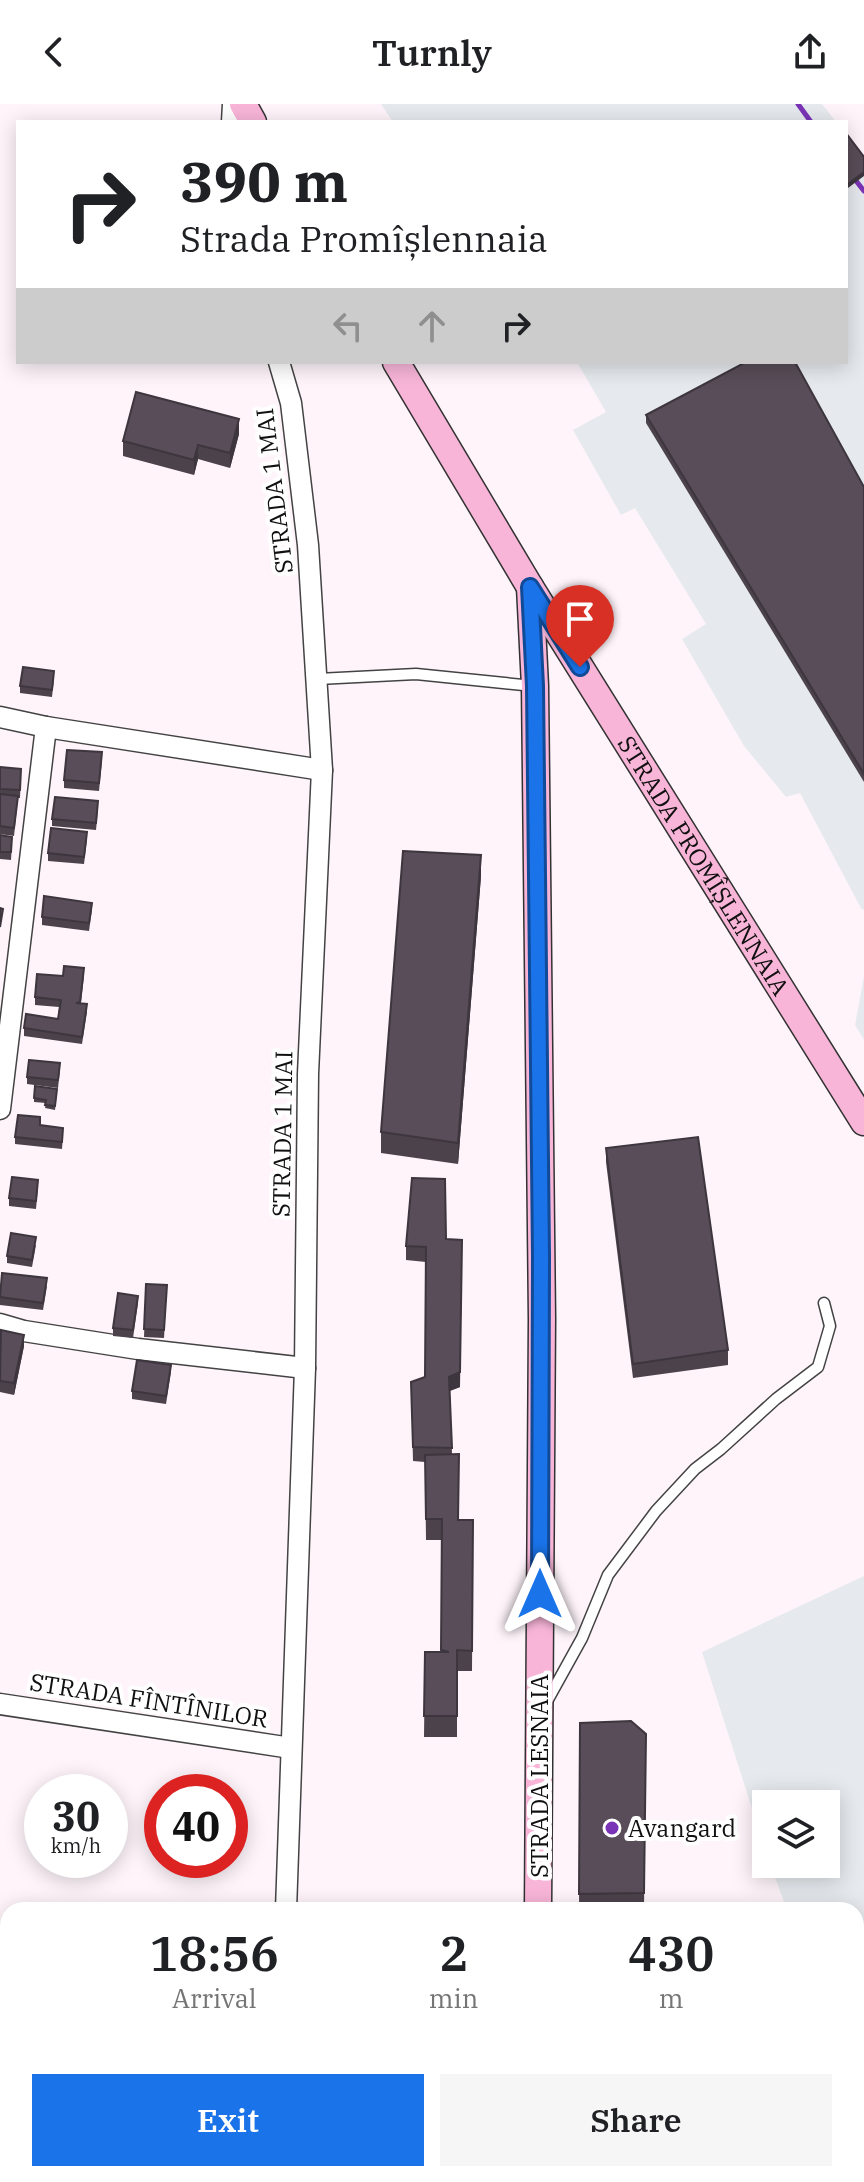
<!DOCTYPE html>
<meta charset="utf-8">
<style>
:root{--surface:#fff;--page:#f6f6f6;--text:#202124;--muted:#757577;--accent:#1a73e8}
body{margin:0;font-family:"IBM Plex Serif",serif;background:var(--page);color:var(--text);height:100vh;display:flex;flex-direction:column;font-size:30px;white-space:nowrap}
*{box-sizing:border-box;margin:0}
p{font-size:26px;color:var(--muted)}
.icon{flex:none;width:44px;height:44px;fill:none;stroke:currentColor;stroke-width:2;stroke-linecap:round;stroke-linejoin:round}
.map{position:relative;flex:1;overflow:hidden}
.sheet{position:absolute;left:0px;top:1798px;width:864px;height:280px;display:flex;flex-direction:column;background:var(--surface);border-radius:24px 24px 0 0;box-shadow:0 4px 20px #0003}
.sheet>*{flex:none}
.top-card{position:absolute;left:16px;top:16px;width:832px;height:244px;border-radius:0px;box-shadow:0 4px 20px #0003;background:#fff;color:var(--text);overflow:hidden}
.buttons{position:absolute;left:752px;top:1686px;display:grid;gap:16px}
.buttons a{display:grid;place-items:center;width:88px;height:88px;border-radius:0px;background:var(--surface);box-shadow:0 4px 20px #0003;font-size:40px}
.speed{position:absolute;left:24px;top:1670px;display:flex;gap:16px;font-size:40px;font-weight:700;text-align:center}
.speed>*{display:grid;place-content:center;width:104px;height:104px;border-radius:50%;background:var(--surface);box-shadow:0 4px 20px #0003;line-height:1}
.speed small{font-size:20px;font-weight:400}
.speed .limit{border:12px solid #d22;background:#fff;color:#111}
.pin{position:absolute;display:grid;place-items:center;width:68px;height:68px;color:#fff;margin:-82px -34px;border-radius:50% 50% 50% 0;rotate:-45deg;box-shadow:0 0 8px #0007}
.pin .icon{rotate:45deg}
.me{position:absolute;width:88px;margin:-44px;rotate:0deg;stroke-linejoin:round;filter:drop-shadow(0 0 6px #0008)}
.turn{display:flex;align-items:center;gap:28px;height:168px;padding:0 32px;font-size:36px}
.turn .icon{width:104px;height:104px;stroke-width:2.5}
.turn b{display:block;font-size:56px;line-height:68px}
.lanes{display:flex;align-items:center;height:76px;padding:0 32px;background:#0003;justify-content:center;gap:40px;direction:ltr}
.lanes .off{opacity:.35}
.eta{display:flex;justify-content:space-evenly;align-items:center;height:136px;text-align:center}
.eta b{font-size:48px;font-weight:600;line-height:56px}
.button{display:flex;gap:16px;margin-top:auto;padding:16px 32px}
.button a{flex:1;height:92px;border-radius:0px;background:var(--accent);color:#fff;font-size:32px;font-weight:600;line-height:92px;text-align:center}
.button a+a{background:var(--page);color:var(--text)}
header{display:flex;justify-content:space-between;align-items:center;height:104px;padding:0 32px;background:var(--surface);font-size:36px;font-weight:600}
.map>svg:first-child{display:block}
.industrial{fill:#e6eaee}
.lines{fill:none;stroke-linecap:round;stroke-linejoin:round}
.lane-casing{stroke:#434343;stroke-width:13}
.street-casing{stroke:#434343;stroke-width:23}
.secondary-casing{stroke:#323232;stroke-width:29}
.lane{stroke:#fff;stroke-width:10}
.street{stroke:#fff;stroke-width:20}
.secondary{stroke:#f8b5d8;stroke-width:26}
.rail{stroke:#7a33b6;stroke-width:5}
.wall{fill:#4c424c}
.shaded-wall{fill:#3e363e}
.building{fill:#584d58;stroke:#3e363e;stroke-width:2}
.route-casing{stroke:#114b97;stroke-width:20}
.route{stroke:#1a73e8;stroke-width:14}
.poi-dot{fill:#7a33b6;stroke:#fff;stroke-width:3}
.labels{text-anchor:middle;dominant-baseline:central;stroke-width:8;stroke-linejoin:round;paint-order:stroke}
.street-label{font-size:24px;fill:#101010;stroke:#fff}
.poi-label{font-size:24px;fill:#101010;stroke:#fff;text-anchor:start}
</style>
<header><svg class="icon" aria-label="back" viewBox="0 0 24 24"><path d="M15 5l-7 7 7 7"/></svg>Turnly<svg class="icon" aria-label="share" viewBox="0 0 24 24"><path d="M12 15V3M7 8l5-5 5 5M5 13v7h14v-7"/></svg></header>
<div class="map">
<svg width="864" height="2078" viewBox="0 0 864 2078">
<rect width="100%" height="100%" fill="#fef4fa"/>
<g class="industrial">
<path d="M 381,0 L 822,0 L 836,18 L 393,18 Z"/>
<path d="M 846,31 L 864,54 L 864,805 L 862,806 L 800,689 L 786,693 L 744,642 L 682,535 L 706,520 L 635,404 L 621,411 L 573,326 L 606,308 L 577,258 L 846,258 Z"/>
<path d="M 864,872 L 864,936 L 855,921 Z"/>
<path d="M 864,1472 L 864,1964 L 856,1951 L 856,1806 L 787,1806 L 770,1760 L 826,1760 L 826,1700 L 766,1700 L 766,1748 L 702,1548 Z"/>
</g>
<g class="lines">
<g class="lane-casing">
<g id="lane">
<path d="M 318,575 L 416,570 L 533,582"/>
<path d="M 546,1599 L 582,1534 L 608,1471 L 656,1407 L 695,1365 L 721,1345 L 776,1295 L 818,1263 L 830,1222 L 824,1199"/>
</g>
</g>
<g class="street-casing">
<g id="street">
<path d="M 232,18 L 233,0"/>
<path d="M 279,258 L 291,299 L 308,441 L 322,666 L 308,970 L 305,1264 L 286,1806"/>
<path d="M 0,613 L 46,623 L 322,666"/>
<path d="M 0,1005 L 46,623"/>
<path d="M 0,1220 L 24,1227 L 138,1245 L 305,1264"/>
<path d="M 0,1600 L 291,1644"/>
<path d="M 0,2055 L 8,2055"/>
<path d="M 280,2070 L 280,2078"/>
</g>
</g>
<g class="secondary-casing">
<g id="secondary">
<path d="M 243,0 L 253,18"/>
<path id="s1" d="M 396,258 L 530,483 L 864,1018"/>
<path d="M 530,483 L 535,582 L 542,1215 L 538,1806"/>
<path d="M 536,2078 L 536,2070"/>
</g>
</g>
<use href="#lane" class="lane"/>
<use href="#street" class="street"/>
<use href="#secondary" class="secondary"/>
<g class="rail">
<path d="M 798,0 L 811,18"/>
<path d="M 857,78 L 864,87"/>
</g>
</g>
<g class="wall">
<path d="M 646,311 L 864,383 L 864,678 L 646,319 Z"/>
<path d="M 239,330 L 230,364 L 198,355 L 194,371 L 123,352 L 123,337 Z"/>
<path d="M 54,574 L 52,593 L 20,589 L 20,582 Z"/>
<path d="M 102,656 L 99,687 L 64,684 L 64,676 Z"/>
<path d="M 0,663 L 21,672 L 20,694 L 18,694 L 14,732 L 0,730 Z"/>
<path d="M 98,705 L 96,726 L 52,722 L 52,715 Z"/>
<path d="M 0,731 L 12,740 L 11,756 L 0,755 Z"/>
<path d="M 87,735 L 84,760 L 48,757 L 48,749 Z"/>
<path d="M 481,772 L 458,1060 L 381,1049 L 381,1028 Z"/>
<path d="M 92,806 L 89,827 L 42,821 L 42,813 Z"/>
<path d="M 63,872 L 84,872 L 81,899 L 87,908 L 82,940 L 24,932 L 24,924 L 58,915 L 59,903 L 35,901 L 35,893 Z"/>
<path d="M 60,966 L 58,984 L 27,980 L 27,973 Z"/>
<path d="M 57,989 L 55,1006 L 45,1004 L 46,999 L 34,998 L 34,994 Z"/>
<path d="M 40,1021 L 63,1031 L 62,1045 L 15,1040 L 15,1033 Z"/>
<path d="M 606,1044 L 728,1246 L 728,1261 L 633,1274 L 606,1058 Z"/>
<path d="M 38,1083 L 36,1105 L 9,1102 L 9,1094 Z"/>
<path d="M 446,1135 L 460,1283 L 450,1287 L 452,1350 L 458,1416 L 473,1416 L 472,1567 L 457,1567 L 457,1633 L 424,1633 L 425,1548 L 441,1548 L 442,1436 L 426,1436 L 425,1358 L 413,1357 L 411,1278 L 425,1273 L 426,1158 L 406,1156 L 406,1142 Z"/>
<path d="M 36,1141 L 32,1163 L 7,1159 L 7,1152 Z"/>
<path d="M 146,1180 L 167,1181 L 164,1234 L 144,1233 Z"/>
<path d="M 47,1182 L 43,1206 L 0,1201 L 0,1187 Z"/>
<path d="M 138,1199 L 133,1234 L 113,1232 L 113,1224 Z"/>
<path d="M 0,1229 L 24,1242 L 14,1291 L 0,1288 Z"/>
<path d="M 171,1268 L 166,1300 L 132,1295 L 132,1287 Z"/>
<path d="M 580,1619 L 646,1630 L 644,1804 L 579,1805 Z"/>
</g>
<g class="shaded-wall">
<path d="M 864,68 L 864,72 L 848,84 L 848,80 Z"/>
<path d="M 239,315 L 239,330 L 230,364 L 230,349 Z"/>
<path d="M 198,341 L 198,355 L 194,371 L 194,356 Z"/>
<path d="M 481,751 L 481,772 L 458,1060 L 458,1039 Z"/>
<path d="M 462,1151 L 460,1283 L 449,1287 L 449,1273 Z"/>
<path d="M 24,1231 L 24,1242 L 14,1291 L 14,1279 Z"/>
</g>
<g class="building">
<path d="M 846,29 L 864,53 L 864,68 L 848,80 L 846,78 Z"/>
<path d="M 746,258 L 795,258 L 864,383 L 864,670 L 646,311 Z"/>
<path d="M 136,288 L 239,315 L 230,349 L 198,341 L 194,356 L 123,337 Z"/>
<path d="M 23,563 L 54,567 L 52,586 L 20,582 Z"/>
<path d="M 67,646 L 102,648 L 99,679 L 64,676 Z"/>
<path d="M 0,663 L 21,665 L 20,686 L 0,685 Z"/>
<path d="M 0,690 L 18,692 L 14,724 L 0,722 Z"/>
<path d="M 55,693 L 98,697 L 96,719 L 52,715 Z"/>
<path d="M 51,724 L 87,728 L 84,753 L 48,749 Z"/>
<path d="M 0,731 L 12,733 L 11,748 L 0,748 Z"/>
<path d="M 403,747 L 481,751 L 458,1039 L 381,1028 Z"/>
<path d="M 44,792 L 92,799 L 89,819 L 42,813 Z"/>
<path d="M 0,804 L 3,805 L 0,823 Z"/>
<path d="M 64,862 L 84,864 L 80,898 L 76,899 L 87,900 L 82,933 L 24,924 L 26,910 L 58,915 L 61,896 L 35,893 L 37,870 L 63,872 Z"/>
<path d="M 29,956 L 60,959 L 58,976 L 27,973 Z"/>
<path d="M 35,982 L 57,985 L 55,1002 L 45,1001 L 46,996 L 34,994 Z"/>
<path d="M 18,1011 L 40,1013 L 40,1021 L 63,1024 L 62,1038 L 15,1033 Z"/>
<path d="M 698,1033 L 728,1246 L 633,1260 L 606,1044 Z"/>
<path d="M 12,1073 L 38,1076 L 36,1097 L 9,1094 Z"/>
<path d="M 412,1074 L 445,1075 L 446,1135 L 462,1136 L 460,1268 L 449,1273 L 452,1344 L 413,1343 L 411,1278 L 425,1273 L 426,1143 L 406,1142 Z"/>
<path d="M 11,1129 L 36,1133 L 32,1156 L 7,1152 Z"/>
<path d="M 2,1169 L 47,1174 L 43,1199 L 0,1193 Z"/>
<path d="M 146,1180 L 167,1181 L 164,1226 L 144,1225 Z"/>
<path d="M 118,1189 L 138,1192 L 133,1226 L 113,1224 Z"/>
<path d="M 1,1226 L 24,1231 L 14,1279 L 0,1277 Z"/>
<path d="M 137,1256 L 171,1261 L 166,1292 L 132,1287 Z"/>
<path d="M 459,1350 L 458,1416 L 473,1416 L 472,1547 L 457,1546 L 457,1612 L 424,1612 L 425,1548 L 449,1548 L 441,1546 L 442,1415 L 426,1415 L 425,1351 Z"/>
<path d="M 631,1617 L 646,1630 L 644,1789 L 579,1790 L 580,1619 Z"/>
</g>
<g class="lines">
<g class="route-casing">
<path id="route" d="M 540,1490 L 541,1152 L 535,582 L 530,483 L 580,563"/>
</g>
<use href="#route" class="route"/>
</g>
<circle class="poi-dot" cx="612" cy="1724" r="8"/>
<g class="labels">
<g class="street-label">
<text transform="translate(274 387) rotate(-97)">STRADA 1 MAI</text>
<text stroke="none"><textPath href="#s1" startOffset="590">STRADA PROMÎȘLENNAIA</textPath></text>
<text transform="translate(282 1030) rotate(-89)">STRADA 1 MAI</text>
<text transform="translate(149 1596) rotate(9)">STRADA FÎNTÎNILOR</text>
<text transform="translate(539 1672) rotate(-90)">STRADA LESNAIA</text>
</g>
<g class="poi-label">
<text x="628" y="1724">Avangard</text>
</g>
</g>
</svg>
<div class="buttons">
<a><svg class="icon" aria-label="layers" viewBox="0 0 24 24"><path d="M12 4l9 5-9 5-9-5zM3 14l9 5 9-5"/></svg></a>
</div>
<div class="speed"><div>30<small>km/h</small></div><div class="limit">40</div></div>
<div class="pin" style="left:580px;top:563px;background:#d93025"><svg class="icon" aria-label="arrive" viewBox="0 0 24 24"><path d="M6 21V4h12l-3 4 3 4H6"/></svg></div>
<svg class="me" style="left:540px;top:1490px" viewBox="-20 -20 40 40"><path d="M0-17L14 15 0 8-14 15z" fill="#1a73e8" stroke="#fff" stroke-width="4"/></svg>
<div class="top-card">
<div class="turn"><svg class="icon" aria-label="right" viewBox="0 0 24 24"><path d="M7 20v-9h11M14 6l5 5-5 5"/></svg><div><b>390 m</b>Strada Promîșlennaia</div></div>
<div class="lanes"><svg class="icon off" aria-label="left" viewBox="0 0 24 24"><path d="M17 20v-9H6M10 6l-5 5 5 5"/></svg><svg class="icon off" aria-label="ahead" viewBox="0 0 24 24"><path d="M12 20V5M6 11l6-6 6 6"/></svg><svg class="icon" aria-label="right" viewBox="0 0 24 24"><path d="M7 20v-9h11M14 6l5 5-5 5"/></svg></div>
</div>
<section class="sheet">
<div class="eta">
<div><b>18:56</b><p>Arrival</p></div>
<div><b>2</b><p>min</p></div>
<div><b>430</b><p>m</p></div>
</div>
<div class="button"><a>Exit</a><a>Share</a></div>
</section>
</div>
